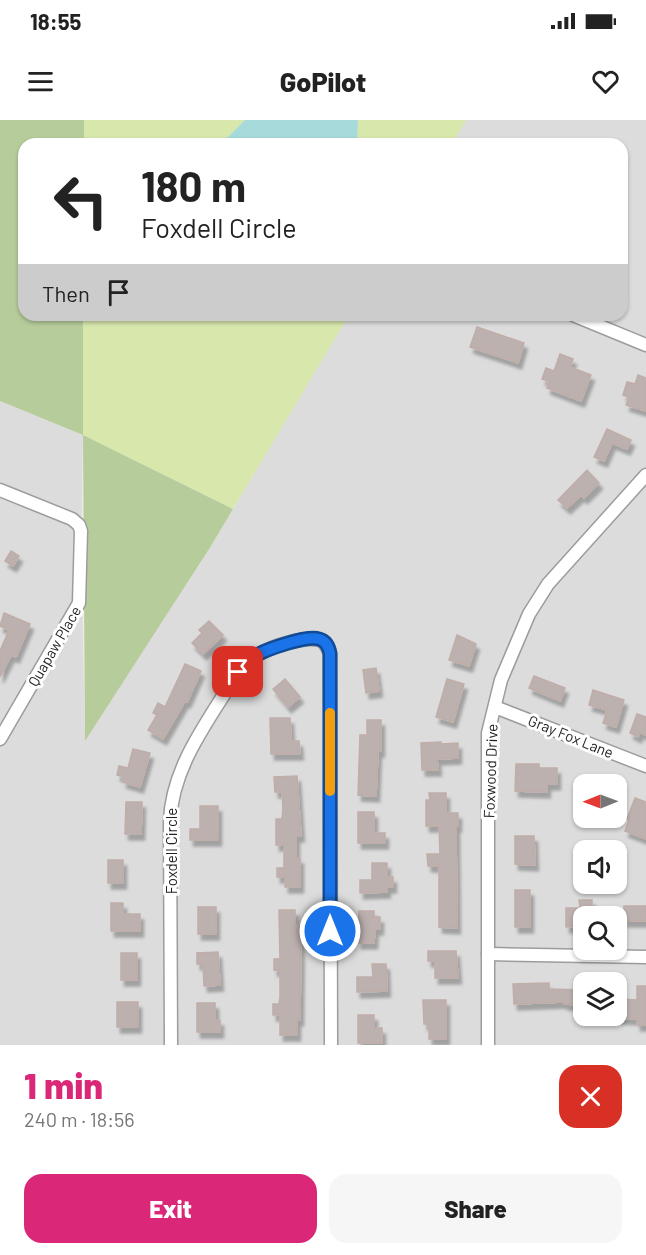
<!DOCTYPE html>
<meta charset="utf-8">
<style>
:root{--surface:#fff;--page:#f6f6f6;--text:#222;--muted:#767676;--accent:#db2777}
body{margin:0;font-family:Barlow,sans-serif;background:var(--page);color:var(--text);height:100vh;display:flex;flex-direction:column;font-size:22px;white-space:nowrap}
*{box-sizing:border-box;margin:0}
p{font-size:20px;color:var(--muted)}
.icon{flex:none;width:33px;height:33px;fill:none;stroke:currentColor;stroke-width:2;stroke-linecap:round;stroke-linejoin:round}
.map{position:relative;height:925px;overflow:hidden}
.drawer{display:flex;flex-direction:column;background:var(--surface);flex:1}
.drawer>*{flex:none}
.hud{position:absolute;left:18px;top:18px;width:610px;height:183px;border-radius:18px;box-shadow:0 2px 4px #0004;background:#fff;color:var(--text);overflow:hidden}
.needle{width:39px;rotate:269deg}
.tools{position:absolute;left:573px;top:654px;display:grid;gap:12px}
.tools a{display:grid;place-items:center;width:54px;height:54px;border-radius:12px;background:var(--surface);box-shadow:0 2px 4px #0004;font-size:30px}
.pin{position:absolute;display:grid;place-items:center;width:51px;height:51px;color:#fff;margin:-26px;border-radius:12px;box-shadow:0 3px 9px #0006}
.me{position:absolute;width:66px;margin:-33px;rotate:0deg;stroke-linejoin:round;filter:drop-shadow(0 0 4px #0008)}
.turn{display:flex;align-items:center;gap:21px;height:126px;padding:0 24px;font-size:27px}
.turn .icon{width:78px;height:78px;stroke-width:2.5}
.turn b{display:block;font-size:42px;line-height:51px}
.then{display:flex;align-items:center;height:57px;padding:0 24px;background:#0003;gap:12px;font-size:22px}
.round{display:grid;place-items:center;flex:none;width:63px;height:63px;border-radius:18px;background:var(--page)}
.overview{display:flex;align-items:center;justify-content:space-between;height:102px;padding:0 24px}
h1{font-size:36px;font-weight:800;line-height:45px;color:var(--accent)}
.button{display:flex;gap:12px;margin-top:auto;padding:12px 24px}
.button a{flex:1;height:69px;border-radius:18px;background:var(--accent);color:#fff;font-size:24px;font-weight:800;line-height:69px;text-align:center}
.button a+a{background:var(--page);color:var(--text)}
.status{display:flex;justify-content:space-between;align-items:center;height:42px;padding:0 30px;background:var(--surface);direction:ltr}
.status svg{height:16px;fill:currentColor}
header{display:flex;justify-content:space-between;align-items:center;height:78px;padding:0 24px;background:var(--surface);font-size:27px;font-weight:800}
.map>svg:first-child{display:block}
.residential{fill:#dddcdc;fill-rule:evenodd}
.grass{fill:#d8e8ad}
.forest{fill:#b6cd9b}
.water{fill:#a7dbdb}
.building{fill:#bcb1af;stroke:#c0ada8;stroke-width:1.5;filter:url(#shadow)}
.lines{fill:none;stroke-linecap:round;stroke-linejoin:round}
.minor-casing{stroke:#9c9c9c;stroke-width:15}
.minor{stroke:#fff;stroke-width:12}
.route-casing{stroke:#114b97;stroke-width:15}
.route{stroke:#1a73e8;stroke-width:10}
.slow{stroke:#f59e0b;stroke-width:10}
.labels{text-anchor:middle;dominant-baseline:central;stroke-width:6;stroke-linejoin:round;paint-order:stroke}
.street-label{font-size:15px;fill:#1f1f1f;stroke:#fff}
</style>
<div class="status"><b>18:55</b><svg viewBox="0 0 49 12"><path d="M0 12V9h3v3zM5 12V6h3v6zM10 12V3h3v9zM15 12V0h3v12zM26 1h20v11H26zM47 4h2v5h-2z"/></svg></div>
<header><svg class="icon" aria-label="menu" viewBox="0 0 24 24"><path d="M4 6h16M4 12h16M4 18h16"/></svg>GoPilot<svg class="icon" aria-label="heart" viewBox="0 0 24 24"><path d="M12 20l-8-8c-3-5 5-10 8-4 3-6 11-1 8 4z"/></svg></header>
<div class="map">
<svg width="646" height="925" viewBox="0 0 646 925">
<defs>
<filter id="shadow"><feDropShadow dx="3.5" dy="6" stdDeviation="1.5" flood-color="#0004"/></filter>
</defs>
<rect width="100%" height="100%" fill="#efe9e5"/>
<path class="residential" d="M 466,0 L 646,0 L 646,925 L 0,925 L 0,281 L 83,315 L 81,425 L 85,620 L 211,426 L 349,195 L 622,195 L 622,24 L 452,24 ZM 584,664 L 616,664 L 616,698 L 584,698 ZM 584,730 L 616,730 L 616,764 L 584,764 ZM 584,796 L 616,796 L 616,830 L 584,830 ZM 584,862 L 616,862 L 616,896 L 584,896 Z"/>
<g class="grass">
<path d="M 84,0 L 466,0 L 452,24 L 84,24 Z"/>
<path d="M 83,195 L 349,195 L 233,389 L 83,315 Z"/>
</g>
<path class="forest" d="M 0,0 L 84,0 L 84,24 L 24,24 L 24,195 L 83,195 L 83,315 L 233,389 L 211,426 L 85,621 L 83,315 L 0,281 Z"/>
<path class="water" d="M 245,0 L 358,0 L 357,24 L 213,24 L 228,17 Z"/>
<g class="building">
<path d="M 477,207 L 524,223 L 518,243 L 470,227 Z"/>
<path d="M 560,234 L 573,239 L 570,247 L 591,255 L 581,281 L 547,268 L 549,261 L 542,259 L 546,248 L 554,251 Z"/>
<path d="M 638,255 L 646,258 L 646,291 L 626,285 L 629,277 L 623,275 L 627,262 L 635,264 Z"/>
<path d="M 607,309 L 631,320 L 627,329 L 612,323 L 604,341 L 594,337 Z"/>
<path d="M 587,350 L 599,363 L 584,378 L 581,375 L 567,388 L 558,380 Z"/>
<path d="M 11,431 L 19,436 L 13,446 L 5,441 Z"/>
<path d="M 4,493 L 30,504 L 16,537 L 11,535 L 0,557 L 0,531 L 9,510 L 0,506 Z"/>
<path d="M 209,501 L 223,515 L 203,534 L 192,523 L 202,513 L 199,510 Z"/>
<path d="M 457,515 L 476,524 L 469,546 L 449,540 Z"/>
<path d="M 185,544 L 201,551 L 187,582 L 185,581 L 163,619 L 148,610 L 157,595 L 153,593 L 158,583 L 165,587 Z"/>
<path d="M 376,548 L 379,571 L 366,573 L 363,550 Z"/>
<path d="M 534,556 L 565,568 L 560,581 L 529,568 Z"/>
<path d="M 285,559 L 300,577 L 288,587 L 273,569 Z"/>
<path d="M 447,559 L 464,564 L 453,602 L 436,597 Z"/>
<path d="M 593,570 L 624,580 L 616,607 L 603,603 L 607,590 L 589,585 Z"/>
<path d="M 637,594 L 646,597 L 646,615 L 640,612 L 638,617 L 630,613 Z"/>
<path d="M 270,598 L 290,598 L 291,621 L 299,621 L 300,634 L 271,634 Z"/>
<path d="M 367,600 L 381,600 L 381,631 L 378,631 L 376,676 L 358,675 L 360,615 L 367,615 Z"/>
<path d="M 441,622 L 441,624 L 458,623 L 458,638 L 437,639 L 438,650 L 422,650 L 421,623 Z"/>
<path d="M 133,629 L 150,633 L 140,667 L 123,662 L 124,657 L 117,655 L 119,646 L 128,648 Z"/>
<path d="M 516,644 L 539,644 L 539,648 L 557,648 L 557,664 L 547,664 L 547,672 L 515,671 Z"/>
<path d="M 297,656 L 301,716 L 296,716 L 296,738 L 300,738 L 300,767 L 285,767 L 285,757 L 277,757 L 277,748 L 284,748 L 284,725 L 276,725 L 276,699 L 282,699 L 283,688 L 282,672 L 275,672 L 274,657 Z"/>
<path d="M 429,673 L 446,673 L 446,693 L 458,693 L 458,706 L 456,706 L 457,808 L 439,807 L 439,746 L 428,746 L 427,734 L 440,734 L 439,706 L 426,706 L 426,680 L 430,680 Z"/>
<path d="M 635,678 L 646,682 L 646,719 L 625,711 L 629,700 L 627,699 Z"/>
<path d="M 126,682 L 142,682 L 141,714 L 125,714 Z"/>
<path d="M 200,686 L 218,686 L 218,720 L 190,720 L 190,709 L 200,709 Z"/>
<path d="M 358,692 L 374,692 L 374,713 L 385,713 L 385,723 L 358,723 Z"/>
<path d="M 515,716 L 534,716 L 535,745 L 515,744 Z"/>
<rect x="108" y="740" width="15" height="23"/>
<path d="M 372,743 L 387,743 L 387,757 L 393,757 L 393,767 L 387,767 L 387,772 L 360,773 L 360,760 L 372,760 Z"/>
<rect x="515" y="770" width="15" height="37"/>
<path d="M 579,780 L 592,780 L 592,788 L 599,788 L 599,796 L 584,796 L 584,806 L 566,807 L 566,788 L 580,788 Z"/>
<path d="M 111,783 L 123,783 L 123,794 L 140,794 L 140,811 L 111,811 Z"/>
<rect x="624" y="786" width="22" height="15"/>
<rect x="198" y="787" width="18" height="27"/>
<path d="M 279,790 L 295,790 L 295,805 L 301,805 L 300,900 L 297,900 L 297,915 L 280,915 L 280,895 L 273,895 L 273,884 L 279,884 L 280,877 L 280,851 L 274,850 L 274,839 L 280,839 Z"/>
<path d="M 359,791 L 374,791 L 374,797 L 380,797 L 380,809 L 375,809 L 374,823 L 358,823 Z"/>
<path d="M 428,831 L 456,831 L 458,858 L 435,858 L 435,841 L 428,841 Z"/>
<path d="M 218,832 L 220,865 L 204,866 L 203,844 L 197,844 L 197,833 Z"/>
<rect x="121" y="833" width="16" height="27"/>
<path d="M 372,844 L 386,844 L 387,871 L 357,872 L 357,857 L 373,857 Z"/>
<path d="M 549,863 L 549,869 L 584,870 L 584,885 L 564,884 L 564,882 L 514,884 L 513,864 Z"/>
<path d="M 637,866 L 646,866 L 646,905 L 637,905 L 637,899 L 618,898 L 619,879 L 637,880 Z"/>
<path d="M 423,880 L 446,880 L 446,919 L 429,919 L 429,904 L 424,904 Z"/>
<rect x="117" y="882" width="21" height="25"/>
<path d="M 197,883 L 215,883 L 215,900 L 220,900 L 220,912 L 197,912 Z"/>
<path d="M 358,895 L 374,895 L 374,908 L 382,908 L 382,923 L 358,923 Z"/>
</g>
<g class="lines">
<g class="minor-casing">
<g id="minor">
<path d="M 573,195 L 646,225"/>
<path d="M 0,370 L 72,399 L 79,405 L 81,411 L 79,483 L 0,619"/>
<path d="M 495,587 L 646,646"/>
<path d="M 488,834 L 646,837"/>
<path d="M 171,925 L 170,701 C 172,645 210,599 238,552 C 243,546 249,540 256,536 C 269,527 310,513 324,522 L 330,533 L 331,925"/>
<path d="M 488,925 L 488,613 L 501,560 L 529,494 L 548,464 L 646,355"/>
</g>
</g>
<use href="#minor" class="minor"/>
</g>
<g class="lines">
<g class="route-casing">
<path id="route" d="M 238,552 C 243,546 249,540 255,536 C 267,529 307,515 319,519 C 326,521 329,527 330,534 L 330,811"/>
</g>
<use href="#route" class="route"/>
<path class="slow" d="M 330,593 L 330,671"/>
</g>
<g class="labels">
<g class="street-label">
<text transform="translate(54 526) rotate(-60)">Quapaw Place</text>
<text transform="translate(571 616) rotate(22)">Gray Fox Lane</text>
<text transform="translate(490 651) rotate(-88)">Foxwood Drive</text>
<text transform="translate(171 731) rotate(-90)">Foxdell Circle</text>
</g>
</g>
</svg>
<div class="tools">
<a><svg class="needle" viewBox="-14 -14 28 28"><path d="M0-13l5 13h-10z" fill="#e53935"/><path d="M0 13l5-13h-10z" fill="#767676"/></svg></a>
<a><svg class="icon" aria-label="sound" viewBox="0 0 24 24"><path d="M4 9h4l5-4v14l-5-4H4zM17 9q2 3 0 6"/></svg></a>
<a><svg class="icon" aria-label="search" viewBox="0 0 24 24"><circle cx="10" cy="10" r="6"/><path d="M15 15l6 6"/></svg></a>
<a><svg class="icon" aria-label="layers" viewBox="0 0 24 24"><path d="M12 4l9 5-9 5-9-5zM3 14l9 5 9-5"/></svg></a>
</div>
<div class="pin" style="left:238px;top:552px;background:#d93025"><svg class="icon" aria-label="arrive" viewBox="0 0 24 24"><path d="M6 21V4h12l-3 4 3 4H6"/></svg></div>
<svg class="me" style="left:330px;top:811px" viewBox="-20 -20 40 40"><circle r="17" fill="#1a73e8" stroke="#fff" stroke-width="3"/><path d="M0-11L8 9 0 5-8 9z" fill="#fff"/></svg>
<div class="hud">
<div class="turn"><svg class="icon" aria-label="left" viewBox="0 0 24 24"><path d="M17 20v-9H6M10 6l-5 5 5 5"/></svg><div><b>180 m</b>Foxdell Circle</div></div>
<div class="then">Then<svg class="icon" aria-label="arrive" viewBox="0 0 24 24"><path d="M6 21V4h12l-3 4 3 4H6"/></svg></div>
</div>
</div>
<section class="drawer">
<div class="overview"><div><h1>1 min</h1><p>240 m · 18:56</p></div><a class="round" style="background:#d93025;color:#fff"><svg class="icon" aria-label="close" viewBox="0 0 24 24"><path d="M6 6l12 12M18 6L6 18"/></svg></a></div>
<div class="button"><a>Exit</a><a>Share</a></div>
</section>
